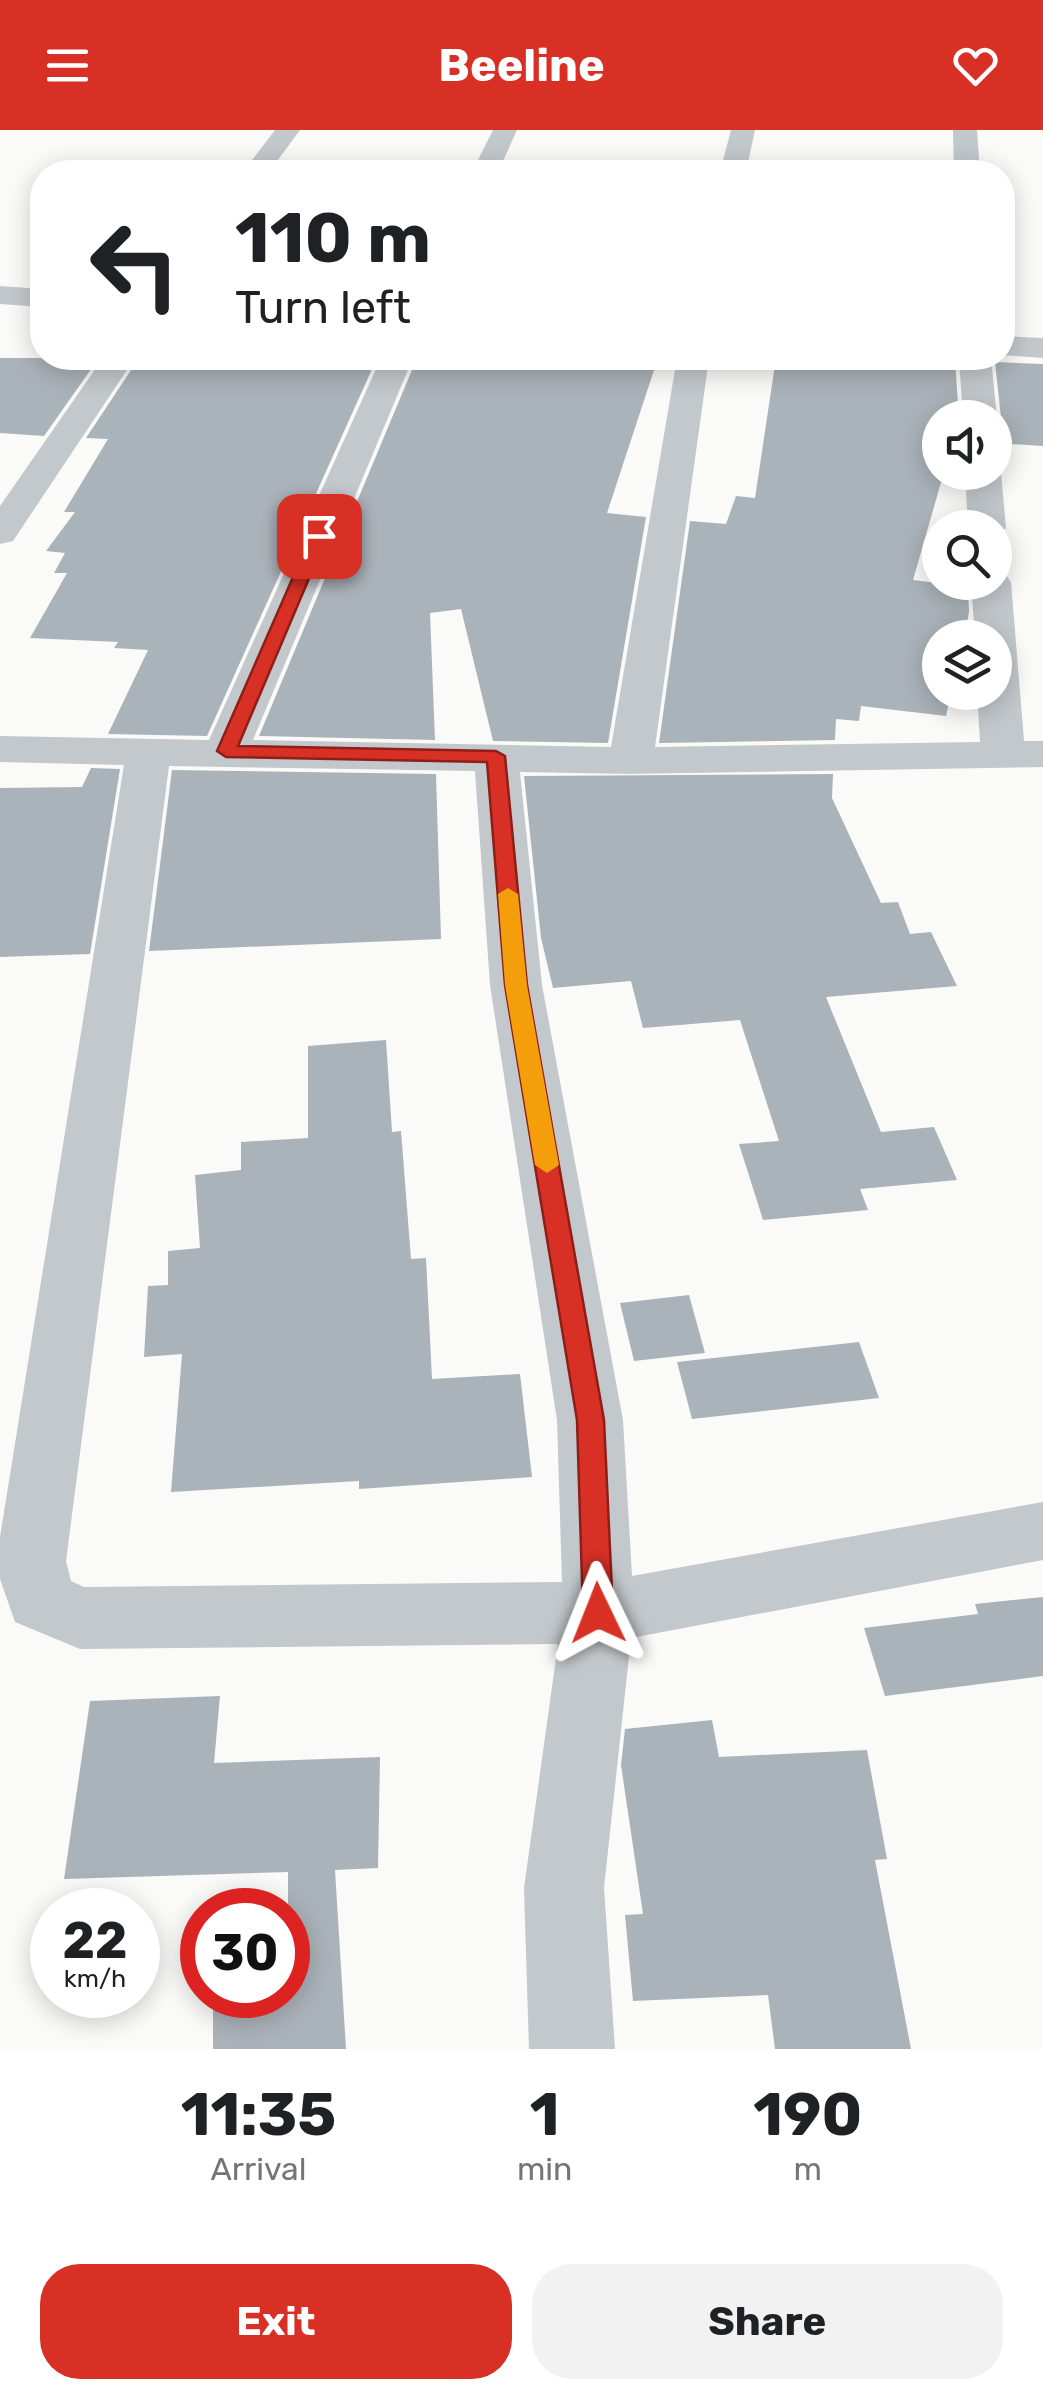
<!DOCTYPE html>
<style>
:root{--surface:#fff;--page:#f2f2f2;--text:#202124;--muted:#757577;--accent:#d93025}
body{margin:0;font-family:Rubik,sans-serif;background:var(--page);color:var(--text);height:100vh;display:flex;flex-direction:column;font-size:38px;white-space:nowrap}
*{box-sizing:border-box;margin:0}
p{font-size:32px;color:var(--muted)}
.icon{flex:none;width:55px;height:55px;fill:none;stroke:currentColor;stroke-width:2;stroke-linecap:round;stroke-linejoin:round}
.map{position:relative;height:1919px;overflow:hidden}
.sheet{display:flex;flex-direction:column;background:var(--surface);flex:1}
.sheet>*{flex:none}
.hud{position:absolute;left:30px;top:30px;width:985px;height:210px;border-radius:40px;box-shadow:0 5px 25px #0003;background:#fff;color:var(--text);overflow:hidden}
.controls{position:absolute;left:922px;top:270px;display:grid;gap:20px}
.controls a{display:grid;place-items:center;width:90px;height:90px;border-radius:50%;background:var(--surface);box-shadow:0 5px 25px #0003;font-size:50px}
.speed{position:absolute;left:30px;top:1758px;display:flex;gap:20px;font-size:50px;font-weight:700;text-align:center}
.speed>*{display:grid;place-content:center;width:130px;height:130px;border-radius:50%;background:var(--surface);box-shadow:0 5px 25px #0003;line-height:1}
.speed small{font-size:25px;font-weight:400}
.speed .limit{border:15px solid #d22;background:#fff;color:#111}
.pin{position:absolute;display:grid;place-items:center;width:85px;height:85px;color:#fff;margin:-42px;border-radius:20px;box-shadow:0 5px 15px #0006}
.me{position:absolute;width:110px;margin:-55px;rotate:358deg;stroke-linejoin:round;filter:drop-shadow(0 0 8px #0008)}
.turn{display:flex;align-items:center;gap:35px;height:210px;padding:0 40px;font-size:45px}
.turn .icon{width:130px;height:130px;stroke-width:2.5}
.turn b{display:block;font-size:70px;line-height:85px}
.eta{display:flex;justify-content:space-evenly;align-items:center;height:170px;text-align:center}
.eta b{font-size:60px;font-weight:700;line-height:70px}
.cta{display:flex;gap:20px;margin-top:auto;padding:20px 40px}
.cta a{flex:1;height:115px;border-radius:40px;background:var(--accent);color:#fff;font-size:40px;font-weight:700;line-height:115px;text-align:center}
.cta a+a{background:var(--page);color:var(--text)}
header{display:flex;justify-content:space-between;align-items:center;height:130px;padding:0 40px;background:var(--accent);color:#fff;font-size:45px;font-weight:700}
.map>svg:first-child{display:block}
.building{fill:#aab3b9}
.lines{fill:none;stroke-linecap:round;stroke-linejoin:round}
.street{fill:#c3c8cc;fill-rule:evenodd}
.route{fill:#d93025;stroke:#8d1f18;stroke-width:2.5}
.slow{fill:#f59e0b}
</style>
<header><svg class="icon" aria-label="menu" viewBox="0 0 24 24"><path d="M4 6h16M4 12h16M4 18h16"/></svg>Beeline<svg class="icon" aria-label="heart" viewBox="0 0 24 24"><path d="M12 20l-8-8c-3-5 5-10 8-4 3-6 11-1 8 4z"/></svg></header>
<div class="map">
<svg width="1043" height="1919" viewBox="0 0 1043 1919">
<rect width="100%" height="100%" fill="#fafaf8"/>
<g class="building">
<path d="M 0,228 L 99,228 L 44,306 L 0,303 Z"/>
<path d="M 139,228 L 377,228 L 207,606 L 108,604 L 148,520 L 114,518 L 118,512 L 30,508 L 67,443 L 54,443 L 65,423 L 46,421 L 75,382 L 64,382 L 108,309 L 86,308 Z"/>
<path d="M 417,228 L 658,228 L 607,383 L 646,387 L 608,613 L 493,611 L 461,479 L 430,483 L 435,610 L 259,606 Z"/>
<path d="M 776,228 L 955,230 L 959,288 L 940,288 L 940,342 L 944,342 L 913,450 L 968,457 L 969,482 L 964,508 L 940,508 L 940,562 L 951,562 L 946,586 L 861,576 L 859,591 L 836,589 L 835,610 L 659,613 L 690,391 L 726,394 L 736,366 L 755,368 Z"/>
<path d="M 995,232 L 1043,234 L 1043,316 L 995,313 L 995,295 L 1001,288 Z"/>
<path d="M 91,638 L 120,639 L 90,824 L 0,827 L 0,658 L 82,657 Z"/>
<path d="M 172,640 L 436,644 L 441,809 L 149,821 Z"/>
<path d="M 833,644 L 832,668 L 881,773 L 898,772 L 910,804 L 931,802 L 957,856 L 826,867 L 881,1002 L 934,997 L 957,1050 L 860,1059 L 868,1080 L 763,1090 L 739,1014 L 779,1011 L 740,890 L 643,898 L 631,851 L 553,858 L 541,808 L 524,646 Z"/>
<path d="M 386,910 L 392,1002 L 401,1001 L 411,1129 L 426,1128 L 432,1249 L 520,1244 L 532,1347 L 359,1359 L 359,1351 L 171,1362 L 182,1224 L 144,1227 L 148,1156 L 168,1155 L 168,1121 L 200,1118 L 195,1045 L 241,1040 L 241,1012 L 308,1008 L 308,916 Z"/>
<path d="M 689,1165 L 705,1223 L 634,1231 L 620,1173 Z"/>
<path d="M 859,1212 L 879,1268 L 692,1289 L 677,1232 Z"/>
<path d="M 1043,1467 L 1043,1546 L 885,1566 L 864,1498 L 978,1484 L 975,1474 Z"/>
<path d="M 220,1566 L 214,1633 L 380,1627 L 378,1738 L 335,1740 L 346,1919 L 213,1919 L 213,1865 L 288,1865 L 288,1742 L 64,1749 L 90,1571 Z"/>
<path d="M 712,1590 L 719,1627 L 867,1620 L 887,1729 L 875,1730 L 911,1919 L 775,1919 L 768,1865 L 633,1871 L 625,1785 L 643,1784 L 621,1635 L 625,1599 Z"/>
</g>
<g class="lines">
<g class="street">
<path d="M 275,0 L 300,0 L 269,42 L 243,42 Z"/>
<path d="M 493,0 L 517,0 L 498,42 L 472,42 Z"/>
<path d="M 731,0 L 755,0 L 746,42 L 720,42 Z"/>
<path d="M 953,0 L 977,0 L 980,42 L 954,42 Z"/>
<path d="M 0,156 L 42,159 L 42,177 L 0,174 Z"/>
<path d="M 1002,206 L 1043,208 L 1043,228 L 1002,225 Z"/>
<path d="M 103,228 L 135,228 L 13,411 L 0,414 L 0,376 Z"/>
<path d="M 381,228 L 413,228 L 253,610 L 611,617 L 677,228 L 709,228 L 655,617 L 980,612 L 977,562 L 995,562 L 995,508 L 975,508 L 971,452 L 995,452 L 995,441 L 1005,444 L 1011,452 L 1024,611 L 1043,611 L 1043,637 L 631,644 L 520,642 L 542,855 L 623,1290 L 632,1446 L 1043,1372 L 1043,1430 L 631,1508 L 604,1758 L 615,1919 L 529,1919 L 524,1758 L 558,1514 L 80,1519 L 15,1492 L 0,1449 L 0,1407 L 124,635 L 0,632 L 0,606 L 209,610 ZM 169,636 L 475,641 L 490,855 L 557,1290 L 562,1452 L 84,1457 L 71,1451 L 66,1431 Z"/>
<path d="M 959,228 L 991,228 L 997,288 L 995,291 L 995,288 L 963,288 Z"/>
<path d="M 995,334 L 1001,342 L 1006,398 L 995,407 L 995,398 L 968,398 L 965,342 L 995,342 Z"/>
</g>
</g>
<path class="route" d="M 319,402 L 327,406 L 238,616 L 496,621 L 505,626 L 527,855 L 604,1290 L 613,1483 L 608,1492 L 598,1496 L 588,1492 L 583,1483 L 577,1290 L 505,855 L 487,632 L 226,627 L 217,621 L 311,406 Z"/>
<path class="slow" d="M 508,758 L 518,764 L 527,855 L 559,1035 L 547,1043 L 535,1035 L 505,855 L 498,764 Z"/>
</svg>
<div class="controls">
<a><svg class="icon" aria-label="sound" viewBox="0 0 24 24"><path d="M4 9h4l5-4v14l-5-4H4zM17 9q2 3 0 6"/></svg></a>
<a><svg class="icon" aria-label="search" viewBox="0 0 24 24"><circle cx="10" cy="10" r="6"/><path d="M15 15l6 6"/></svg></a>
<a><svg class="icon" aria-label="layers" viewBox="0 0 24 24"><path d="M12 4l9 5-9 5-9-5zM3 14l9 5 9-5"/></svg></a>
</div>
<div class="speed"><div>22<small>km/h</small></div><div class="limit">30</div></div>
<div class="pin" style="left:319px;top:406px;background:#d93025"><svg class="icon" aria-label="arrive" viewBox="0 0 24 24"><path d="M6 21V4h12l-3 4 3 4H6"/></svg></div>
<svg class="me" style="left:598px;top:1483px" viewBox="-20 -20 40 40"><path d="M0-17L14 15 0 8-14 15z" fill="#d93025" stroke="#fff" stroke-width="4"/></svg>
<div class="hud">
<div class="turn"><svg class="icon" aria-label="left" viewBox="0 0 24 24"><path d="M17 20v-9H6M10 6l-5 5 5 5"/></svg><div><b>110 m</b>Turn left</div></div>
</div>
</div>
<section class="sheet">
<div class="eta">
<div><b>11:35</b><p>Arrival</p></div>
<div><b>1</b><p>min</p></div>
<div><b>190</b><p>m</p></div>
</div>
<div class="cta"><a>Exit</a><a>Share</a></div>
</section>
